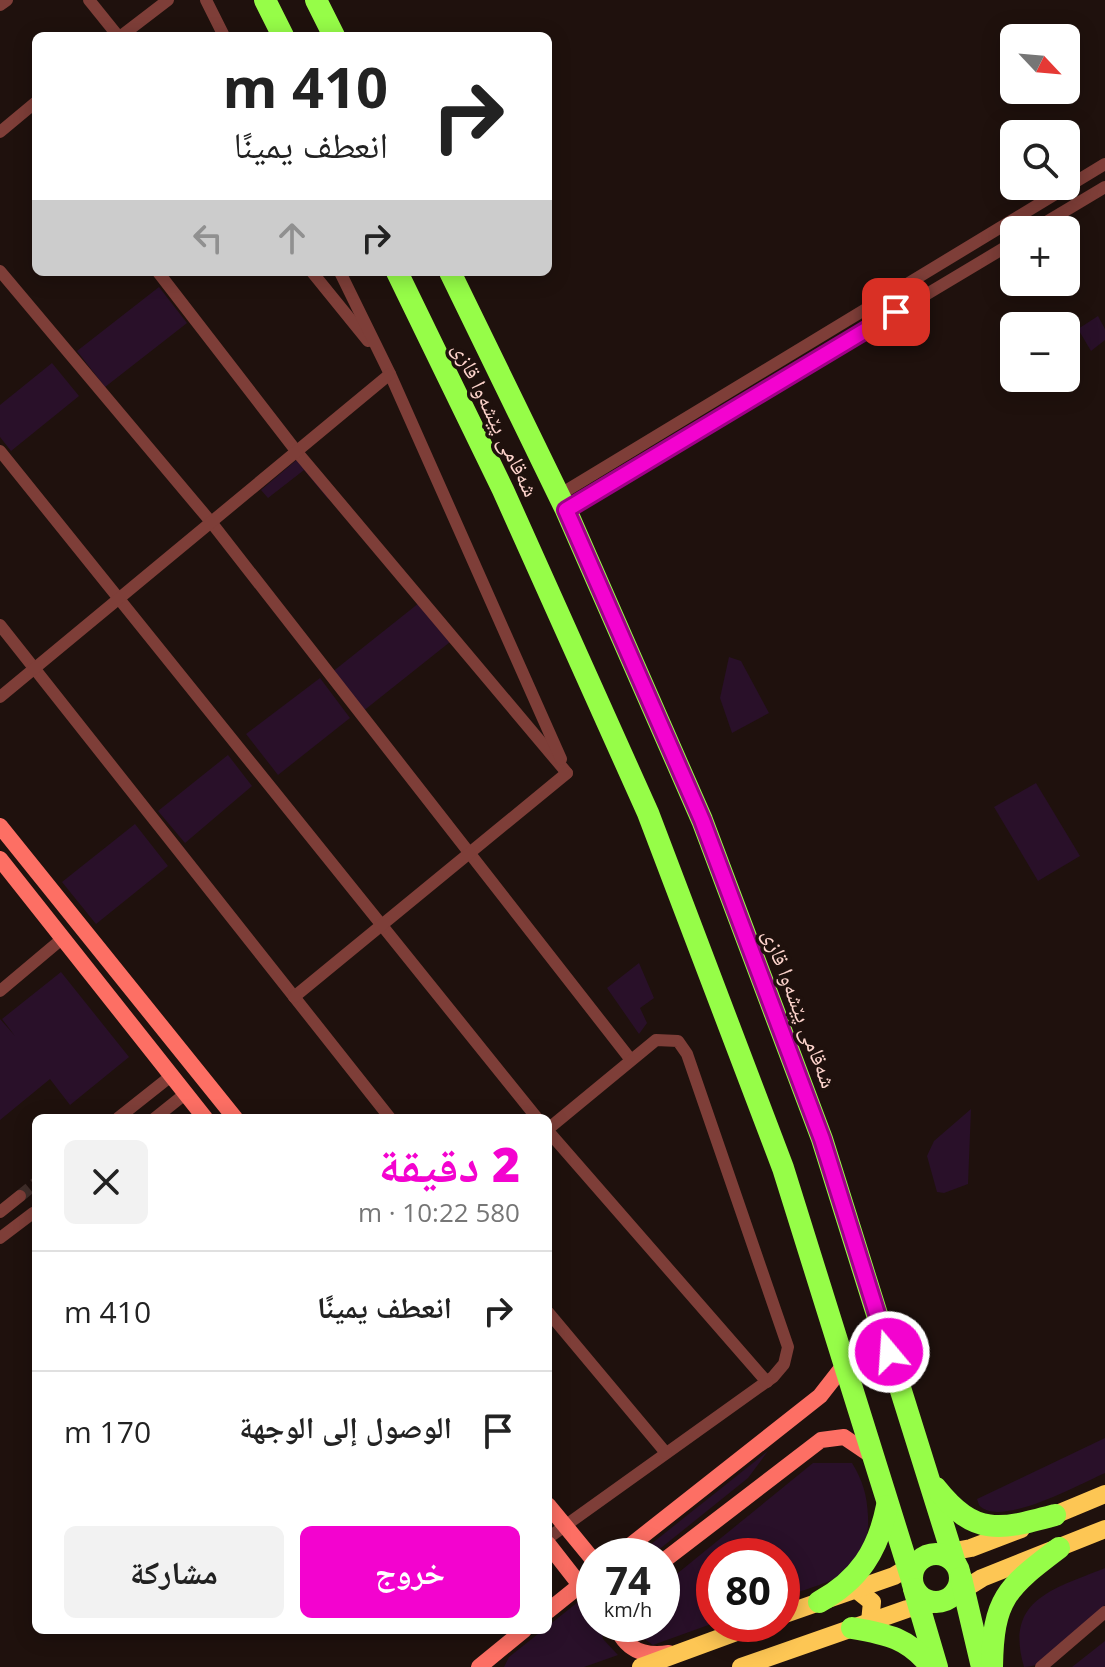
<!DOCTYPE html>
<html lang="ar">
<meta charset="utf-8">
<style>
:root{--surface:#fff;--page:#f2f2f2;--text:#222;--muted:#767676;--line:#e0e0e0;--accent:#f303cf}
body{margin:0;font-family:"Open Sans","Noto Naskh Arabic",sans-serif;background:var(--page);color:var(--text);direction:rtl;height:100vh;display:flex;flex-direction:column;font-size:30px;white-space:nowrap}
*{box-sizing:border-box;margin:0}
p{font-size:26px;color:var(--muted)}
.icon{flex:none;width:44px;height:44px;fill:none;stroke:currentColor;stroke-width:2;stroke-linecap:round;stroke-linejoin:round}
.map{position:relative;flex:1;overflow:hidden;direction:ltr}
.drawer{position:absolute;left:32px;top:1114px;width:520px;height:520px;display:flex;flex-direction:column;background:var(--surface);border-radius:12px;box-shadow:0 4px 20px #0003;direction:rtl}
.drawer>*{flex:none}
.top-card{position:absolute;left:32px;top:32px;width:520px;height:244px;border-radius:12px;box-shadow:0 4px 20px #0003;direction:rtl;background:#fff;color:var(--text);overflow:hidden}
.needle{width:52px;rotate:116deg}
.fabs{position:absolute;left:1000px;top:24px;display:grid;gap:16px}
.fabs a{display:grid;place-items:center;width:80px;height:80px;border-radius:12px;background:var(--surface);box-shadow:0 4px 20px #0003;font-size:40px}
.speed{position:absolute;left:576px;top:1538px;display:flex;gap:16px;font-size:40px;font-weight:700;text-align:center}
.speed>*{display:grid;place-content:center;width:104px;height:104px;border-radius:50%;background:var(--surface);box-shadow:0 4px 20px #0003;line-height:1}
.speed small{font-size:20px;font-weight:400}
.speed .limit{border:12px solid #d22;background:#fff;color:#111}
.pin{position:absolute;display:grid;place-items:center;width:68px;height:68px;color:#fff;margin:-34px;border-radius:16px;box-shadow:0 4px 12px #0006}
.me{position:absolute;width:88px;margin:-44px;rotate:342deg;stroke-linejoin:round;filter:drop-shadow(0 0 6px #0008)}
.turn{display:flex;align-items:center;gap:28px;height:168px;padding:0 32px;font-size:36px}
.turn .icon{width:104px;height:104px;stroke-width:2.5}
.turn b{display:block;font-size:56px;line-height:68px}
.lanes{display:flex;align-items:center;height:76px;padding:0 32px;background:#0003;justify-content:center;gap:40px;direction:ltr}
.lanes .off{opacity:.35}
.round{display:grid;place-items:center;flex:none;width:84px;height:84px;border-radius:12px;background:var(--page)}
.headline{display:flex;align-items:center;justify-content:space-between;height:136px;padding:0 32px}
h1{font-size:48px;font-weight:800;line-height:60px;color:var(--accent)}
.button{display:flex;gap:16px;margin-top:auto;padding:16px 32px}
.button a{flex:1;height:92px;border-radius:12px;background:var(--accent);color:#fff;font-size:32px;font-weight:800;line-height:92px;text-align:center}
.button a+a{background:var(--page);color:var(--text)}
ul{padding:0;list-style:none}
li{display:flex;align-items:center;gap:24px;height:120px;padding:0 32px;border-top:2px solid var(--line)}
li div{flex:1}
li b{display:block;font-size:30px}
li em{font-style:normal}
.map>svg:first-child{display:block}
.green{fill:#291029}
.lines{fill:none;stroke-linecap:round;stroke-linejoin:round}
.street-tunnel{stroke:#402e2a;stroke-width:12;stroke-dasharray:12 6;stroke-linecap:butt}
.street{stroke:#7e3e38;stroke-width:12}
.secondary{stroke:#fd6f64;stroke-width:16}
.primary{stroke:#fdc654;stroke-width:18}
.highway{stroke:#96fd48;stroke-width:22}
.route-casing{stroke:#9e0287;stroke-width:20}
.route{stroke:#f303cf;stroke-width:14}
.labels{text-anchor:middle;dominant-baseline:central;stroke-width:7;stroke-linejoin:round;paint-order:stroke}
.street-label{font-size:22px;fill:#fed4cc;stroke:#1f110d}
</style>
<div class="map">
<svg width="1105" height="1667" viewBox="0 0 1105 1667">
<rect width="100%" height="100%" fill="#1f110d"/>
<g class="green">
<path d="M 159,287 L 187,323 L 105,387 L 77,351 Z"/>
<path d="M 1098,316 L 1105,329 L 1105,340 L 1091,351 L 1078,329 Z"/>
<path d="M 52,363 L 79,396 L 11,451 L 0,437 L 0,405 Z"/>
<path d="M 300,457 L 332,496 L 328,499 L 304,470 L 268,498 L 261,490 Z"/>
<path d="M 424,599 L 455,638 L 362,712 L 331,673 Z"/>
<path d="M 729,657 L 741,661 L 769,713 L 732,733 L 720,698 Z"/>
<path d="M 320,678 L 350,718 L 278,775 L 246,734 Z"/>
<path d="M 228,755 L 252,786 L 185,843 L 158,811 Z"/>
<path d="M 1036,783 L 1080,856 L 1038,881 L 994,807 Z"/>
<path d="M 135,824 L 168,866 L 96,924 L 62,882 Z"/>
<path d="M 639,963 L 654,998 L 640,1008 L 647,1023 L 639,1034 L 607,988 Z"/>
<path d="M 61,972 L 129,1057 L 70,1105 L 50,1079 L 0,1120 L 0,1019 L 15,1036 L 2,1019 Z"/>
<path d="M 971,1109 L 968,1184 L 944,1193 L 937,1192 L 927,1156 L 934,1141 Z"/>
<path d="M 1105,1438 L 1105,1473 C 1080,1484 999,1529 979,1505 L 977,1499 Z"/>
<path d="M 768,1451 L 748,1478 L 651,1556 L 636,1556 Z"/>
<path d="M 813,1463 L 852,1463 C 863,1481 867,1495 868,1516 C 870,1579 831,1579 782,1598 L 782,1556 L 714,1556 L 714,1623 L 653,1645 L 633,1631 L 633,1624 L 662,1624 L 662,1586 Z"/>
<path d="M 1105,1568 L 1105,1605 C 1085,1625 1054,1667 1024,1667 C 1004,1599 1054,1589 1105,1568 Z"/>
<path d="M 594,1589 L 594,1624 L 600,1624 L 603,1639 L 618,1655 L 584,1667 L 504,1667 L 509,1657 L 543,1630 L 548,1630 L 548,1626 Z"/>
<path d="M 1105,1641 L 1105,1667 L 1072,1667 Z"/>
</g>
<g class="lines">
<path class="street-tunnel" d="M 20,1196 L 36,1183"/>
<g class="street">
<path d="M 89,0 L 118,36"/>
<path d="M 206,0 L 224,36"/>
<path d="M 0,5 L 7,0"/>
<path d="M 121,36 L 168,0"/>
<path d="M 0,132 L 36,102"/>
<path d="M 1033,230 L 1105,187"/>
<path d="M 0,271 L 211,522 L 631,1060"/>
<path d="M 158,272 L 297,452 L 567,773"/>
<path d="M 312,272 L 368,341"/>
<path d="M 340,272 L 390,374 L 561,759"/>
<path d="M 0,451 L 537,1118"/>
<path d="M 559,495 L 1105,164"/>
<path d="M 566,510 L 1014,242"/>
<path d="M 0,625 L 390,1118"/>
<path d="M 0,697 L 390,374"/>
<path d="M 0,991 L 63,938"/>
<path d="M 294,997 L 567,773"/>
<path d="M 118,1118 L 171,1076"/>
<path d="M 155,1118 L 185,1094"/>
<path d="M 548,1129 L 656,1040 L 678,1041 L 687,1054 L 788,1347 L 784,1364 L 773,1377 L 548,1538"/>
<path d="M 548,1131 L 767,1382"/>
<path d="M 0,1212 L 20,1196"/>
<path d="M 0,1238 L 33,1213"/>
<path d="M 548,1312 L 666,1453"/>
<path d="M 1041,1667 L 1105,1612"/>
</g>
<g class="secondary">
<path d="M 0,826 L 235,1118"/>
<path d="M 0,859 L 205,1118"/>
<path d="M 548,1505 L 594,1561"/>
<path d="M 548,1544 L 580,1585"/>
<path d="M 617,1556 L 820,1396 L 845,1364"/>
<path d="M 662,1562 L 821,1440 L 844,1437 L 875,1458"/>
<path d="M 548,1611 L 594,1574"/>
<path d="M 616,1624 C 624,1650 644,1657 669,1653"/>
<path d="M 479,1667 L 524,1630"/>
</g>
<g class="primary">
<path d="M 1045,1519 L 1105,1494"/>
<path d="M 939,1554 L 971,1548 L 1021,1529"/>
<path d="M 857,1590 L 872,1602 L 870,1622"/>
<path d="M 953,1596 L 982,1578 L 1105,1529"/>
<path d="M 782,1615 L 894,1576 L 924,1558"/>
<path d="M 641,1667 L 758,1624"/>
<path d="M 741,1667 L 907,1609 L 938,1603"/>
</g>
<g class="highway">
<path d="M 265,0 L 283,36"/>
<path d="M 316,0 L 334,36"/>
<path d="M 397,272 L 503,490 L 648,813 L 783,1168 L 912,1580"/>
<path d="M 450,272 L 566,510 L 702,820 L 822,1139 L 955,1563"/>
<path d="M 936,1488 C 975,1537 1000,1530 1055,1515"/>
<circle cx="936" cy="1578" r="24"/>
<path d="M 961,1578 L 982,1667"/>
<path d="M 914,1589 L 937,1667"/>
<path d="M 819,1602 C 859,1580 878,1551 887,1506"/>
<path d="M 852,1628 C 887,1634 909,1638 931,1667"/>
<path d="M 992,1667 C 993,1599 1006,1588 1059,1548"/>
</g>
</g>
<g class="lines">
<g class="route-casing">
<path id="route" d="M 889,1352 L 822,1139 L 702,820 L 566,510 L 896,312"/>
</g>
<use href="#route" class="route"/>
</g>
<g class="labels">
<g class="street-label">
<text transform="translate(497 419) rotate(64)">شەقامی پێشەوا قازی</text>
<text transform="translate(801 1008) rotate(69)">شەقامی پێشەوا قازی</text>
</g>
</g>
</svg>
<div class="fabs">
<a><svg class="needle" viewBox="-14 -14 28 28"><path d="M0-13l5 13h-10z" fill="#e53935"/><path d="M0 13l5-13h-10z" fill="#767676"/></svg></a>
<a><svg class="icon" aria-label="search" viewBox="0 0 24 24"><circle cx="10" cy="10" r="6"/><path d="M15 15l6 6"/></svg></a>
<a>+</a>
<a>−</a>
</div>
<div class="speed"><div>74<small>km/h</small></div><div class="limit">80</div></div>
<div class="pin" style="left:896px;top:312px;background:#d93025"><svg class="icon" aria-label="arrive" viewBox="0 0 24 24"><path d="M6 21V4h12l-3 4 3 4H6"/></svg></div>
<svg class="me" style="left:889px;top:1352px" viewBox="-20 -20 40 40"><circle r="17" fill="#f303cf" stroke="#fff" stroke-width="3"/><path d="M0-11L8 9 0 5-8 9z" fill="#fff"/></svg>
<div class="top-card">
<div class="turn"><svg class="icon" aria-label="right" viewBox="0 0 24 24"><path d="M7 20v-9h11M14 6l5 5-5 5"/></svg><div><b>410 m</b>انعطف يمينًا</div></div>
<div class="lanes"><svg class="icon off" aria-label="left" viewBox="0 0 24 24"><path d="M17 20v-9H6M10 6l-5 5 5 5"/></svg><svg class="icon off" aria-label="ahead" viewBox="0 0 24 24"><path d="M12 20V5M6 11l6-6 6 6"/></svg><svg class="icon" aria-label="right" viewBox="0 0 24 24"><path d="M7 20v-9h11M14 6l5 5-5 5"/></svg></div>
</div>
<section class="drawer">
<div class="headline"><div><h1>2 دقيقة</h1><p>580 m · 10:22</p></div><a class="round"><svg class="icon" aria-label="close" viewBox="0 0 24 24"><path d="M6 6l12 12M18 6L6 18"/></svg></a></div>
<ul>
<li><svg class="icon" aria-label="right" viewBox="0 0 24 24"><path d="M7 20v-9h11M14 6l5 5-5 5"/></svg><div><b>انعطف يمينًا</b></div><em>410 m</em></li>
<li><svg class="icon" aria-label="arrive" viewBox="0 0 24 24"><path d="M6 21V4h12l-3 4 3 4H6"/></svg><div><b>الوصول إلى الوجهة</b></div><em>170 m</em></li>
</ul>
<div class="button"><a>خروج</a><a>مشاركة</a></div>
</section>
</div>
